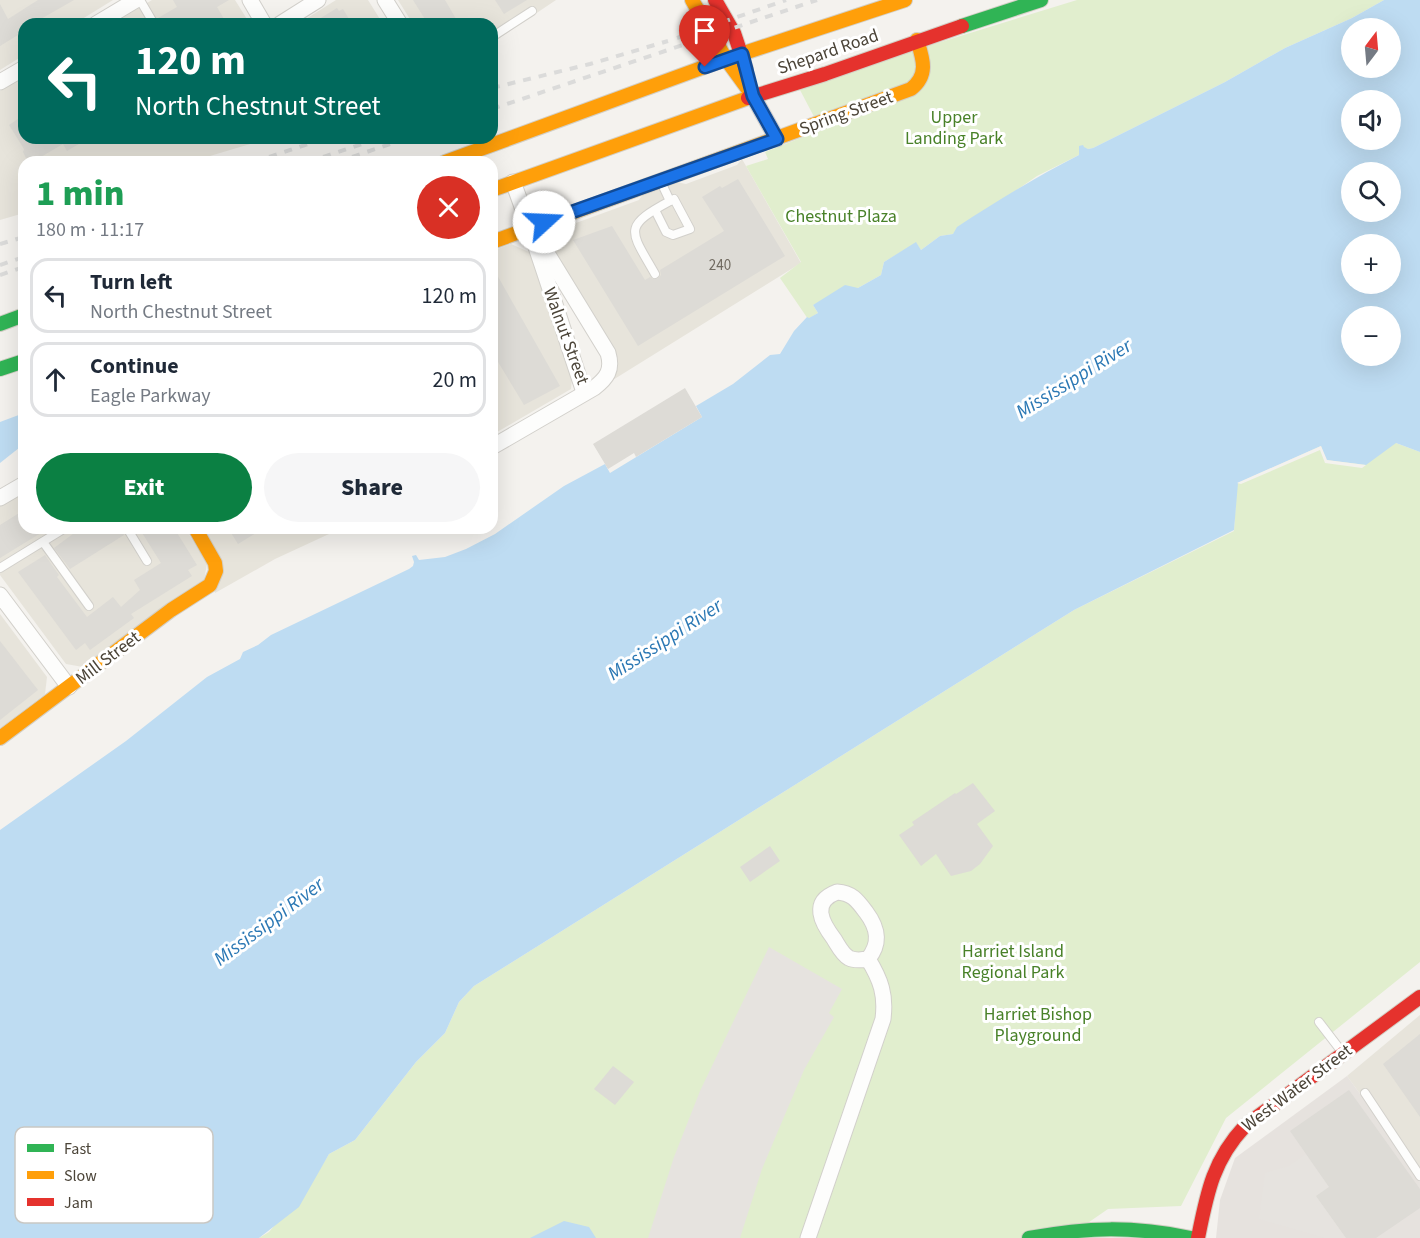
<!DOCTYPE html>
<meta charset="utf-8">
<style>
:root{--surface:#fff;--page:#f6f6f7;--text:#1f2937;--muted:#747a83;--line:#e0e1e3;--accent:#0b8043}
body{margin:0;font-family:"Source Sans 3",sans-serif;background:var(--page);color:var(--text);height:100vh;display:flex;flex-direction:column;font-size:22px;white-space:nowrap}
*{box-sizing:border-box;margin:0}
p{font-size:20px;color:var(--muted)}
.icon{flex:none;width:33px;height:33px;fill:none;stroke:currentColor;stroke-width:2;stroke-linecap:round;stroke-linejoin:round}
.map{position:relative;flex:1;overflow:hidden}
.drawer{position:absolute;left:18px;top:156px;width:480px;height:378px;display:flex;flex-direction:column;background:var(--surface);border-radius:18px;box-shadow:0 6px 24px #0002}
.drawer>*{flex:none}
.hud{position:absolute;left:18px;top:18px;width:480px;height:126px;border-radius:18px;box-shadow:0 6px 24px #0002;background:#00695c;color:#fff;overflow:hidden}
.needle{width:39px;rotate:16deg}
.tools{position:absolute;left:1341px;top:18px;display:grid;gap:12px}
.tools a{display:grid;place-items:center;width:60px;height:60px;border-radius:50%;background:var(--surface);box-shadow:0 6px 24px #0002;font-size:30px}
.pin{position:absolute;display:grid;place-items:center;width:51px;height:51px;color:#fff;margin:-62px -26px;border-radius:50% 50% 50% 0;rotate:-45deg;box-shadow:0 0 6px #0007}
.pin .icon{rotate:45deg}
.me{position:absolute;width:66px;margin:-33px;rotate:70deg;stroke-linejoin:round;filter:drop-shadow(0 0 4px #0008)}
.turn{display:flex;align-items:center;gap:21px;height:126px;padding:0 18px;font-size:27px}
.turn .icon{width:78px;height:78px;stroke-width:2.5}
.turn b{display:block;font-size:42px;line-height:51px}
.round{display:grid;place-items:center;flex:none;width:63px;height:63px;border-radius:32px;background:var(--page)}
.head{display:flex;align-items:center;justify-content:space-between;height:102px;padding:0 18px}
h1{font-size:36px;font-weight:800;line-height:45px;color:#1e9e55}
.action{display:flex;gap:12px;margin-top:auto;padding:12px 18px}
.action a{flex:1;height:69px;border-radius:36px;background:var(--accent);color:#fff;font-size:24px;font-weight:800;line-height:69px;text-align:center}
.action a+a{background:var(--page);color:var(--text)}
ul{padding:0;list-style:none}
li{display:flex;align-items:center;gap:18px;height:75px;margin:0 12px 9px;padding:0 6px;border:3px solid var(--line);border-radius:18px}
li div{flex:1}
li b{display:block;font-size:22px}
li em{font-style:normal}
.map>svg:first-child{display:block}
.residential{fill:#e7e4db}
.industrial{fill:#e6e2de}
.green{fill:#e1eece}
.parking{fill:#e6e3df}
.water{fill:#bedcf2;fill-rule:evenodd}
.pier{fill:#f4f2ee}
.building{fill:#dddbd6}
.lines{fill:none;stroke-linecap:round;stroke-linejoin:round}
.lane-casing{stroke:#d2d0cb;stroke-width:10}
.street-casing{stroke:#d2d0cb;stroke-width:17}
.fast-casing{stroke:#d3cfc5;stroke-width:16}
.slow-casing{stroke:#d3cfc5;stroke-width:16}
.jam-casing{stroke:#d3cfc5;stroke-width:16}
.lane{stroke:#fdfdfc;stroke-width:8}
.street{stroke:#fdfdfc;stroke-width:15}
.fast{stroke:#30b455;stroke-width:14}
.slow{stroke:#ff9f0a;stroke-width:14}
.jam{stroke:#e5322d;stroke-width:14}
.rail{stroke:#dbdbda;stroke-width:4;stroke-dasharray:8 8;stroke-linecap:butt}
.route-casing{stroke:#114b97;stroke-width:15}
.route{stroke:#1a73e8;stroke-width:10}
.labels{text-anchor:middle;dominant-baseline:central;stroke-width:6;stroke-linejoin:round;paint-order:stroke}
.number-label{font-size:15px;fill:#706a60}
.street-label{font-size:18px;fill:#4b4438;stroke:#fff}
.park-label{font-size:18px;fill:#488128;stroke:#fff}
.water-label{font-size:20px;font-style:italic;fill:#2b78b4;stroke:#fff}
.key{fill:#fff;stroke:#c9c7c3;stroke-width:1.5}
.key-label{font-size:16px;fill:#4b4438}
</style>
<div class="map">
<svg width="1420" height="1238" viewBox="0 0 1420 1238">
<rect width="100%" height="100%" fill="#f4f2ee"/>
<g class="residential">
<path d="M 0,0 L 113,0 L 74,24 L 24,24 L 24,55 L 0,70 Z"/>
<path d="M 152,0 L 235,0 L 250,24 L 112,24 Z"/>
<path d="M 336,0 L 368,0 L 383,24 L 298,24 Z"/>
<path d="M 398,0 L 556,0 L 492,43 L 492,24 L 413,24 Z"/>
<path d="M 24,76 L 24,138 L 270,138 L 190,162 L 24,162 L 24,213 L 0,220 L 0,91 Z"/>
<path d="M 742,159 L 801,263 L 608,383 L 615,372 L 549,243 L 553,228 L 566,223 L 576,223 L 639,200 L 643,194 L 676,182 L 686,184 L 737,165 Z"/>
<path d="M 511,244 L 529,252 L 573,370 L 571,389 L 492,435 L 492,251 Z"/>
<path d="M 24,491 L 24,528 L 185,528 L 207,564 L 204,580 L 83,667 L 66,664 L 0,575 L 0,506 Z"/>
<path d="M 206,528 L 342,528 L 275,559 L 215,593 Z"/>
<path d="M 0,614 L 47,677 L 45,694 L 0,728 Z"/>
<path d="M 1420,1015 L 1420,1176 L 1347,1076 Z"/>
</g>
<path class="industrial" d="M 1347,1076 L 1420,1176 L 1420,1238 L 1216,1238 L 1220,1200 L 1235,1158 Z"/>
<g class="green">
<path d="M 1077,0 L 1384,0 L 1352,18 L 1285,48 L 1225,82 L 1093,148 L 1088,149 L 1084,148 L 1079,155 L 1037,176 L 953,234 L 940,236 L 921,250 L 916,243 L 884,262 L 881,275 L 858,288 L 813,305 L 818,313 L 808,319 L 780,278 L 801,262 L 746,166 L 768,159 L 765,152 L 821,130 L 800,90 L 902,54 Z"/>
<path d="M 1396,443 L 1420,452 L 1420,962 L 1226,1118 L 1181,1206 L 1108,1209 L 1066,1238 L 259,1238 L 269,1232 L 313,1180 L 329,1154 L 355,1140 L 416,1062 L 445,1033 L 459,1002 L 474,986 L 1074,610 L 1234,531 L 1237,483 L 1321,446 Z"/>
</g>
<g class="parking">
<path d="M 769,947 L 842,989 L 829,1013 L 834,1017 L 804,1070 L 778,1131 L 762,1169 L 740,1238 L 648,1238 L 674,1157 L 700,1091 Z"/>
<path d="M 1306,1154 L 1329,1187 L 1316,1196 L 1346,1238 L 1326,1238 L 1259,1219 L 1265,1173 L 1289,1166 Z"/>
</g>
<g class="water">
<path d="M 1384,0 L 1420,0 L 1420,452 L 1396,443 L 1366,465 L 1326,460 L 1321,446 L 1238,483 L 1234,530 L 1074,610 L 474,986 L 459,1002 L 445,1033 L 416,1062 L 355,1140 L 329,1154 L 299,1207 L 259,1238 L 0,1238 L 0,830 L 126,741 L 207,677 L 240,659 L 243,652 L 258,645 L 271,635 L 409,569 L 413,566 L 414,562 L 412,556 L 416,555 L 419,560 L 445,557 L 466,549 L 495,534 L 564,486 L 605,464 L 610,473 L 702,417 L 696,406 L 733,384 L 770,355 L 780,354 L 794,331 L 807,317 L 809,318 L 818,313 L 813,305 L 845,285 L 858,288 L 881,275 L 884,262 L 916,242 L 921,250 L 940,236 L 953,234 L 957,227 C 997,201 1036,177 1079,155 L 1079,146 L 1083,145 L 1084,147 L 1088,149 L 1093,148 L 1225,82 L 1285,48 L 1352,18 ZM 1352,28 L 1390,28 L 1390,68 L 1352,68 ZM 1352,100 L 1390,100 L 1390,140 L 1352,140 ZM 1352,172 L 1390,172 L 1390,212 L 1352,212 ZM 1352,244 L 1390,244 L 1390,284 L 1352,284 ZM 1352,316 L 1390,316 L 1390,356 L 1352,356 Z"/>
<path d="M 24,413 L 24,444 L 0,463 L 0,422 Z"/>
<path d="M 564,1221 L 589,1227 L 596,1238 L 530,1238 Z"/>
</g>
<path class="pier" d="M 1321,446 L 1327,460 L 1366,465 L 1362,468 L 1325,463 L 1320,450 L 1241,484 L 1237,483 Z"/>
<g class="building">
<path d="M 38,0 L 74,0 L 32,24 L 24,24 L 24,29 L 17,33 L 18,35 L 0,46 L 0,4 L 8,19 Z"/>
<path d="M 173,0 L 229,0 L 217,7 L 227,24 L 160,24 L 158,18 L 177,7 Z"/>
<path d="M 413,0 L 445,0 L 459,24 L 428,24 Z"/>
<path d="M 495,0 L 527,0 L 504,14 Z"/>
<path d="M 337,8 L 339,11 L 343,9 L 352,24 L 311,24 Z"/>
<path d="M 24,115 L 24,138 L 89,138 L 67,151 L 63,144 L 34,161 L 26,158 L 23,152 L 24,149 L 9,125 Z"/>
<path d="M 738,179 L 785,256 L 638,346 L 573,240 L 612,226 L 645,280 L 650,277 L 653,279 L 657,279 L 661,275 L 660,270 L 724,231 L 702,197 L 720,186 L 722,188 Z"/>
<path d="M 492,266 L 560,386 L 524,405 L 492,352 Z"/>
<path d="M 685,388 L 702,417 L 636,457 L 634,453 L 608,469 L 593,444 Z"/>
<path d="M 24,510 L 24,528 L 49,528 L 0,558 L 0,525 Z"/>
<path d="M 81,528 L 121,528 L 124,535 L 70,569 L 54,548 Z"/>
<path d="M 139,528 L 174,528 L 197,565 L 188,570 L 192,576 L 131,614 L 134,618 L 90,650 L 85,643 L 76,650 L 18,572 L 45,555 L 59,575 L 57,577 L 87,617 L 113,597 L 121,607 L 140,590 L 134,580 L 161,563 Z"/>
<path d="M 228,528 L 264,528 L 238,544 Z"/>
<path d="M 0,641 L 38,690 L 0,720 Z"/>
<path d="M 973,783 L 995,811 L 977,824 L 993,846 L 980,864 L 971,871 L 951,876 L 936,854 L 921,866 L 899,835 L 914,825 L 912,822 L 955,793 L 956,794 Z"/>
<path d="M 770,846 L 780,861 L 750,882 L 740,867 Z"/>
<path d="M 1420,1034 L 1420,1117 L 1383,1064 Z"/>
<path d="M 613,1066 L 634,1082 L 615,1105 L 594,1089 Z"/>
<path d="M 1349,1090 L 1420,1189 L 1420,1208 L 1376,1238 L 1346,1238 L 1316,1196 L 1329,1187 L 1290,1131 Z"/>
</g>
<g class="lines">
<g class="lane-casing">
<g id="lane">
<path d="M 140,0 L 154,24"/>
<path d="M 492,37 L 532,11"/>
<path d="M 655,210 L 666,232 L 673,235 L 690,229 L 674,199 L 670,201"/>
<path d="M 655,274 C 630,230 622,227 670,201 L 661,182"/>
<path d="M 127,528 L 147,561"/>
<path d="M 43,542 L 89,606"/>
<path d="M 0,568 L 65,528"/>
<path d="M 1319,1022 L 1342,1052"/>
<path d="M 1365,1093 L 1420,1176"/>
</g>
</g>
<g class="street-casing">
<g id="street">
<path d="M 250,0 L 264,24"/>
<path d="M 385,0 L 400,24"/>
<path d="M 96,24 L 136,0"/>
<path d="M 280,24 L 318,0"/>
<path d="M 0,82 L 24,68"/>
<path d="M 753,96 L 777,139"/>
<path d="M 513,182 C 539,251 560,322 584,392"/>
<path d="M 492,447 L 594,388 C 607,378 613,370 608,353 L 531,227"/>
<path d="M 0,498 L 24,484"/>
<path d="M 0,595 L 69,687"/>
<path d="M 837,892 C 852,893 857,900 866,912 C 878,928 881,943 868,959 C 862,960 855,961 849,958 C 842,954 838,945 834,939 C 822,923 810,902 837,892 Z"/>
<path d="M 808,1238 L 883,1019 C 886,995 881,980 868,959"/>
</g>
</g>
<g class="fast-casing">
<g id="fast">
<path d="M 962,26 L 1041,0"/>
<path d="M 0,324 L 24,315"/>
<path d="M 0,369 L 24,361"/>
<path d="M 1029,1238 C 1087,1227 1133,1226 1191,1238"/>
</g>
</g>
<g class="slow-casing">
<g id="slow">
<path d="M 692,0 L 726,59 L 753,96"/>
<path d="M 445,162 L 726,59 L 905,0"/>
<path d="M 492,190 L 748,98"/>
<path d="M 492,242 L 911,89 C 929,75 923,59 917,40"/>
<path d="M 0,738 L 171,610 L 210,585 L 216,571 L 215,563 L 195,528"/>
</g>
</g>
<g class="jam-casing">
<g id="jam">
<path d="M 715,0 L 734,33 L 746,69"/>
<path d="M 748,98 L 825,74 L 962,26"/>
<path d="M 1198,1238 C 1207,1193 1213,1160 1245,1126 L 1420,997"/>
</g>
</g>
<use href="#lane" class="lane"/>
<use href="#street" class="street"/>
<use href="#fast" class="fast"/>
<use href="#slow" class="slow"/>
<use href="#jam" class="jam"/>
<g class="rail">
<path d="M 677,38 L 786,0"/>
<path d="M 492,88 L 590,64 L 668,41"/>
<path d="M 492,109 L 817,0"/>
<path d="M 254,162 L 326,138"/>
<path d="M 308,162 L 380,138"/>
<path d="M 337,162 L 408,138"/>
<path d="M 0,244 L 24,237"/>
<path d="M 0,265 L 24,257"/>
<path d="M 0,275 L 24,267"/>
</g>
</g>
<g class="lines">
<g class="route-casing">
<path id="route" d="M 544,222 L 777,139 L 753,96 L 742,54 L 705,67"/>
</g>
<use href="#route" class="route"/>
</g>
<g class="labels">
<g class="number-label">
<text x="720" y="265">240</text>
</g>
<g class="street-label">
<text transform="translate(828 52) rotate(-19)">Shepard Road</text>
<text transform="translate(846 113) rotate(-20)">Spring Street</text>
<text transform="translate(566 336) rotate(70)">Walnut Street</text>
<text transform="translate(108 658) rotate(-37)">Mill Street</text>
<text transform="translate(1297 1088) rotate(-37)">West Water Street</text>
</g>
<g class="park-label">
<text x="954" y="117">Upper<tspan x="954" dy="21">Landing Park</tspan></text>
<text x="841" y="216">Chestnut Plaza</text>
<text x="1013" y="951">Harriet Island<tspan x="1013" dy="21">Regional Park</tspan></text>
<text x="1038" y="1014">Harriet Bishop<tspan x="1038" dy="21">Playground</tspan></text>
</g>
<g class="water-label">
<text transform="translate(1074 379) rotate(-32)">Mississippi River</text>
<text transform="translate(665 640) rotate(-33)">Mississippi River</text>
<text transform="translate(269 922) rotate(-37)">Mississippi River</text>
</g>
</g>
<rect x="15" y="1127" width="198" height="96" rx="9" class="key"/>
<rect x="27" y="1144" width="27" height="8" fill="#30b455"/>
<rect x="27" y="1171" width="27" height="8" fill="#ff9f0a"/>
<rect x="27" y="1198" width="27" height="8" fill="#e5322d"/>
<g class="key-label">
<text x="64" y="1154">Fast</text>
<text x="64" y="1181">Slow</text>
<text x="64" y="1208">Jam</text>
</g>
</svg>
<div class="tools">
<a><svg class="needle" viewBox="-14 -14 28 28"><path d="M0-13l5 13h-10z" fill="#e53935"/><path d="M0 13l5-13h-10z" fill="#747a83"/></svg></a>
<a><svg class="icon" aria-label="sound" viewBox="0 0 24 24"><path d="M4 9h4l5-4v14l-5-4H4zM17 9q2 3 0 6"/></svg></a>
<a><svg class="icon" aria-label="search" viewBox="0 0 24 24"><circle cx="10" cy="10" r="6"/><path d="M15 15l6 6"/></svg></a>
<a>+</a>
<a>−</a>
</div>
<div class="pin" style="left:705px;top:67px;background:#d93025"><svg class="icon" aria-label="arrive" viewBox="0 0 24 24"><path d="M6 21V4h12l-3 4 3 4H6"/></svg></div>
<svg class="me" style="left:544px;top:222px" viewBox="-20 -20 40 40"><circle r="19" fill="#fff"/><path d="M0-13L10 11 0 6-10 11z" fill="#1a73e8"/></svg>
<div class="hud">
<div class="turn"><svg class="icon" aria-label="left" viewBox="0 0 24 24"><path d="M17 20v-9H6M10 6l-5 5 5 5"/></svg><div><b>120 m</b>North Chestnut Street</div></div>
</div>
<section class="drawer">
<div class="head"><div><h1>1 min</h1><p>180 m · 11:17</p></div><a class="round" style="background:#d93025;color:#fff"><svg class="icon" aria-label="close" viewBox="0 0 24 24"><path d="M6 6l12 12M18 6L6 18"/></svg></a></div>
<ul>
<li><svg class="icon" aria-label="left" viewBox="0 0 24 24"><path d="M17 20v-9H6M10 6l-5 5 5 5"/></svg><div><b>Turn left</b><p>North Chestnut Street</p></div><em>120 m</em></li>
<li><svg class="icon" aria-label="ahead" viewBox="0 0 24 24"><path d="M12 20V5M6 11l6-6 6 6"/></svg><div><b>Continue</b><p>Eagle Parkway</p></div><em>20 m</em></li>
</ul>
<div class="action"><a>Exit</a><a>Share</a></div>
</section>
</div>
